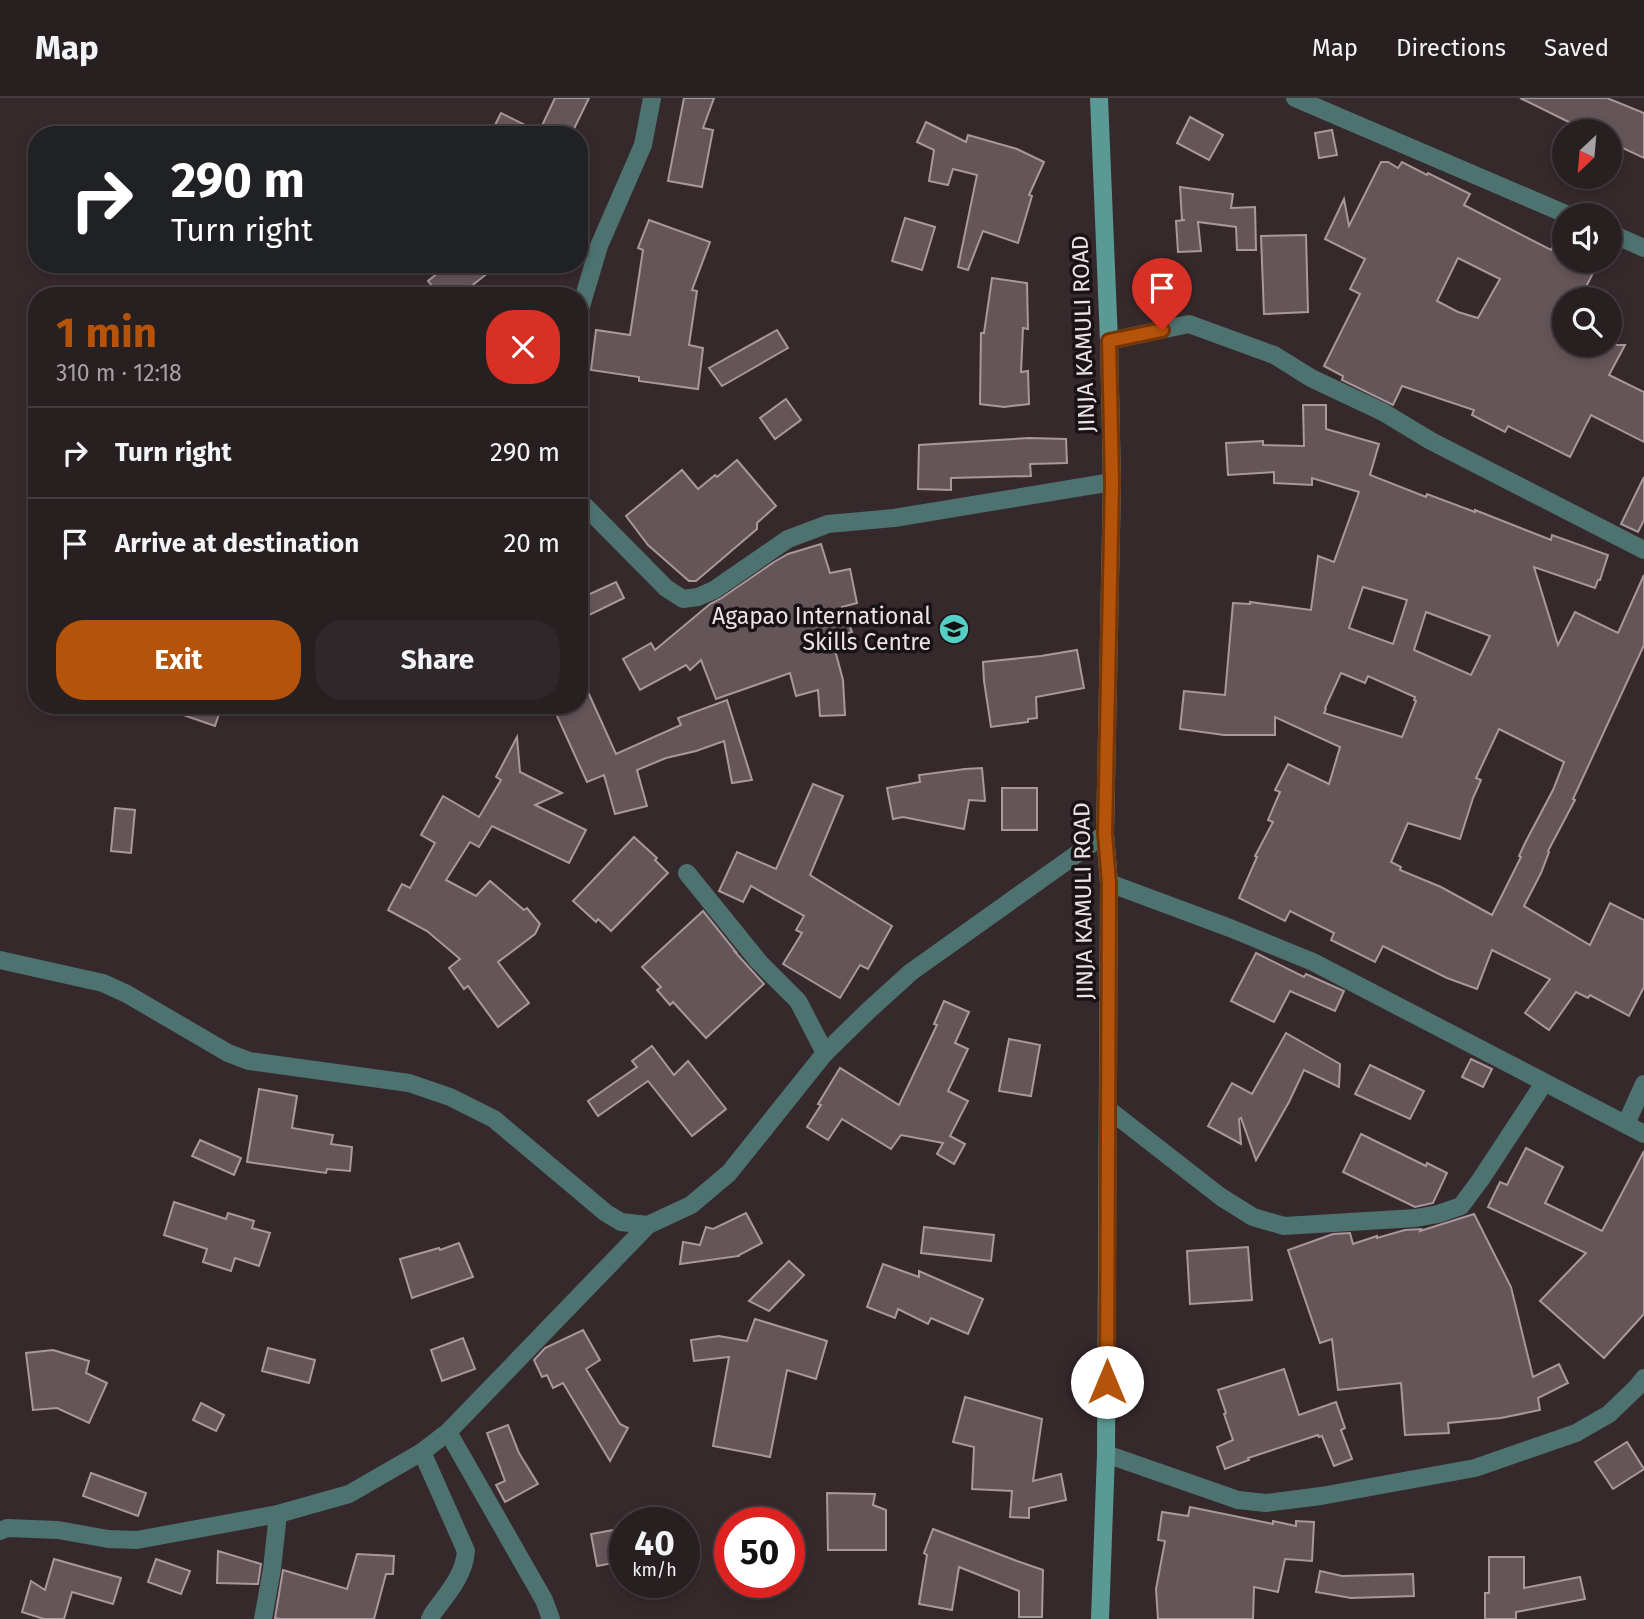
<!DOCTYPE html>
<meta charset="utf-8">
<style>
:root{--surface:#281f21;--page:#30272a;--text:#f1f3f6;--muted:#a5a2a5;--line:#443d3f;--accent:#b45309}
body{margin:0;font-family:"Fira Sans",sans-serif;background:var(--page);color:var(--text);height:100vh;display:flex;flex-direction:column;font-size:26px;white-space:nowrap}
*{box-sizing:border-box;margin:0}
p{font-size:23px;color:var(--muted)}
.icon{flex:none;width:38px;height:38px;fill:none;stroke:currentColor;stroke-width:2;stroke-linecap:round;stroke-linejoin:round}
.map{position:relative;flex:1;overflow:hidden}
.panel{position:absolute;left:28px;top:189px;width:560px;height:427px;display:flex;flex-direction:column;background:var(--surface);border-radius:28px;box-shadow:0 4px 10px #0003,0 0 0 2px var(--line)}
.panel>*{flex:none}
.hud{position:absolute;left:28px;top:28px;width:560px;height:147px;border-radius:28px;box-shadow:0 4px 10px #0003,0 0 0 2px var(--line);background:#202124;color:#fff;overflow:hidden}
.needle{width:46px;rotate:206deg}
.buttons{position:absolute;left:1552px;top:21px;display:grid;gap:14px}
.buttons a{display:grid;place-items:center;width:70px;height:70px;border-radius:50%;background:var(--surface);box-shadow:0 4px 10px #0003,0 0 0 2px var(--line);font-size:35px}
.speed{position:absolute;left:609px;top:1409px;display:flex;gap:14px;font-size:35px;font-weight:700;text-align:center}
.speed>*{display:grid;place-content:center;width:91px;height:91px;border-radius:50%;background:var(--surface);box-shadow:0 4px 10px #0003,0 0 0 2px var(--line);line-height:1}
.speed small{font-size:18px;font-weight:400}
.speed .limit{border:10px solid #d22;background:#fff;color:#111}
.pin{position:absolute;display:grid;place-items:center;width:60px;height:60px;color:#fff;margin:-72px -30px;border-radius:50% 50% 50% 0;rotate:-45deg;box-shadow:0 0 7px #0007}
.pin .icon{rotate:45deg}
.me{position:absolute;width:77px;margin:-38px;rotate:0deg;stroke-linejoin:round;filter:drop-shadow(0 0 5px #0008)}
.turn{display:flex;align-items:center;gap:24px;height:147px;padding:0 28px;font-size:32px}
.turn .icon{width:91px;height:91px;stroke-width:2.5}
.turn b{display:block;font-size:49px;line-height:60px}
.round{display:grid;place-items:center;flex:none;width:74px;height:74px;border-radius:28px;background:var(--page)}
.summary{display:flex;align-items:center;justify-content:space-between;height:119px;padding:0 28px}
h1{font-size:42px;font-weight:700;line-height:52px;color:var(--accent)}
.cta{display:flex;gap:14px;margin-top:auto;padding:14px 28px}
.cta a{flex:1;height:80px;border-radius:28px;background:var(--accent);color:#fff;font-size:28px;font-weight:700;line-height:80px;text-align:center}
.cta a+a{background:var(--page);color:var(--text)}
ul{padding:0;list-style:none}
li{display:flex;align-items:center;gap:21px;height:91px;padding:0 28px;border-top:2px solid var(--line)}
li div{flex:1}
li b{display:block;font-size:26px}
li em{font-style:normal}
header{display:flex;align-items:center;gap:42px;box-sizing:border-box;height:98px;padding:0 35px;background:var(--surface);border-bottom:2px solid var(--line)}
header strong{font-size:33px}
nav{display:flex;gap:38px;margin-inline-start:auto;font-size:24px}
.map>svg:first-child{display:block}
.building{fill:#645558;stroke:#a9989b;stroke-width:2;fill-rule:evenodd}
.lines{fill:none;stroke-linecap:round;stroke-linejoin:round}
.minor{stroke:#4d726f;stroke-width:18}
.secondary{stroke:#5b9994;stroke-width:18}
.route-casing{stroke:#753606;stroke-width:18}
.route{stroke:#b45309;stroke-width:12}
.labels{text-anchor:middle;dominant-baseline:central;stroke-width:7;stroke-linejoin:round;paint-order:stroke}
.street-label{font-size:23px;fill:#ece3e5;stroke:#1a1315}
.poi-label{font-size:23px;fill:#ece3e5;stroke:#1a1315;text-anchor:end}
</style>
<header>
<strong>Map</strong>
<nav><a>Map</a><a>Directions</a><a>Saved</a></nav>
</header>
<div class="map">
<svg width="1644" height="1521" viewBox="0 0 1644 1521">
<rect width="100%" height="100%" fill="#36292c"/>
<g class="building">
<path d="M 555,0 L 589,0 L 571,37 L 490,37 L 501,15 L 539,34 Z"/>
<path d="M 684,0 L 714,0 L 703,30 L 713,32 L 702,89 L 668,83 Z"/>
<path d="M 1520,0 L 1607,0 L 1644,15 L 1644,60 L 1610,44 L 1610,33 L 1587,33 Z"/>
<path d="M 1190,19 L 1223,37 L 1209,62 L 1177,45 Z"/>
<path d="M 926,24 L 966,44 L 968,37 L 1017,51 L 1044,64 L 1029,97 L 1032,98 L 1018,145 L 983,133 L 968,172 L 958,169 L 977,77 L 953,71 L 948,87 L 929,83 L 934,52 L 917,44 Z"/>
<path d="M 1332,32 L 1337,57 L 1319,60 L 1315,35 Z"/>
<path d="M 1381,64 L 1388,64 L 1398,70 L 1402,64 L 1427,77 L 1428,75 L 1470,96 L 1464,107 L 1551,152 L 1563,127 L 1564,128 L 1564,163 L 1599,163 L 1580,201 L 1564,201 L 1564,247 L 1625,247 L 1609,277 L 1644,294 L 1644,344 L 1591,317 L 1570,359 L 1508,328 L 1505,334 L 1472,317 L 1474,312 L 1402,288 L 1393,307 L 1342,282 L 1343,278 L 1324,268 L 1360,196 L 1350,191 L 1365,161 L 1325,141 L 1344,101 L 1349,128 ZM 1458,160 L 1500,181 L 1478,220 L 1458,214 L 1437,203 Z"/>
<path d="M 1180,89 L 1233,96 L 1231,110 L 1255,109 L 1256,152 L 1237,152 L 1236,129 L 1198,124 L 1201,153 L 1178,154 L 1176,123 L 1185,122 L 1182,122 Z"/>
<path d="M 905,120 L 935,129 L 922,172 L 892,163 Z"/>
<path d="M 649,122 L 710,144 L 692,192 L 697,193 L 689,247 L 703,250 L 698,291 L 639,283 L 639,279 L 591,272 L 596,232 L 630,237 L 643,152 L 638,150 Z"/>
<path d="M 1306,137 L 1308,214 L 1264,216 L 1261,138 Z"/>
<path d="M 449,166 L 499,166 L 459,198 L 440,198 L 428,183 Z"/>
<path d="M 992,180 L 1027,185 L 1028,231 L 1023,230 L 1021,274 L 1028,273 L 1029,306 L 1004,309 L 980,306 L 981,235 L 984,235 Z"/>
<path d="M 777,232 L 788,250 L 722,288 L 709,270 Z"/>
<path d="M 786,301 L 801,322 L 775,341 L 760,320 Z"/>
<path d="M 1303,307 L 1326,307 L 1326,331 L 1379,346 L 1370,377 L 1426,399 L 1427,396 L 1475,414 L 1475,412 L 1551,442 L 1552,437 L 1608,457 L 1600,482 L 1598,482 L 1595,490 L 1534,469 L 1558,547 L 1575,514 L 1618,535 L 1644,477 L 1644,547 L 1573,701 L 1575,702 L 1548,753 L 1549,754 L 1541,775 L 1524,808 L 1590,847 L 1610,805 L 1644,822 L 1644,889 L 1629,918 L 1590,897 L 1588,900 L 1576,894 L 1549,932 L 1525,915 L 1550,881 L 1492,852 L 1477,891 L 1447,880 L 1383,848 L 1375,864 L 1331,842 L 1334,835 L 1290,813 L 1285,823 L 1239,800 L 1257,759 L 1255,758 L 1273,724 L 1268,722 L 1280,694 L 1275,692 L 1288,666 L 1329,686 L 1340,649 L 1275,619 L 1275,637 L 1224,637 L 1180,631 L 1184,593 L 1225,597 L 1233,505 L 1250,506 L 1250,504 L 1311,512 L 1318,458 L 1334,464 L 1359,394 L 1312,380 L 1312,387 L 1274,385 L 1274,374 L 1228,377 L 1226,345 L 1263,343 L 1263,347 L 1304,348 ZM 1363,489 L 1407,502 L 1393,546 L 1349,530 ZM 1426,514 L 1490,538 L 1471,577 L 1414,552 ZM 1341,575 L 1365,585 L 1368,578 L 1415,599 L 1414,602 L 1416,603 L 1402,639 L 1324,615 L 1326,611 L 1325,610 ZM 1499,631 L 1564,664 L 1553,692 L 1525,745 L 1519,758 L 1521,759 L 1492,817 L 1441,789 L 1400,772 L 1401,769 L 1391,764 L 1408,725 L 1460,741 L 1473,700 L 1481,682 L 1476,680 Z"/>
<path d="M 1029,340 L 1066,341 L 1067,365 L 1030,366 L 1031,378 L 951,380 L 951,392 L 918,391 L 919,347 Z"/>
<path d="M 737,362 L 776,408 L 757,425 L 757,431 L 696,483 L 689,483 L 648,447 L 626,418 L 682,372 L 698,391 L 715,377 L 717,379 Z"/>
<path d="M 1644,379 L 1644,422 L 1638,434 L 1621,426 Z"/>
<path d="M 821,446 L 830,475 L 850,471 L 857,505 L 842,509 L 852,534 L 832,541 L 843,582 L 845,617 L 820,618 L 818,592 L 796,598 L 790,575 L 716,601 L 701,562 L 690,572 L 686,567 L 640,592 L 623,561 L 651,545 L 655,552 L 710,506 L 720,501 L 774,464 L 788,456 Z"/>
<path d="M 616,484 L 624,500 L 579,522 L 579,501 Z"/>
<path d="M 1077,552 L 1084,590 L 1036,599 L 1037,620 L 1028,621 L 1028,624 L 991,629 L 984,583 L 983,564 L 1041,558 Z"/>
<path d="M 579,574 L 616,656 L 681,627 L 678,620 L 727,602 L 752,682 L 732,685 L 724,643 L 696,653 L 666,660 L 637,672 L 647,708 L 615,716 L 604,677 L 587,684 L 552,607 L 579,607 Z"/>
<path d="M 163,607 L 222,607 L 215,628 L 163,610 Z"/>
<path d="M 517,639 L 520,674 L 562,695 L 535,707 L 586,732 L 569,765 L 492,728 L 479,749 L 470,744 L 446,782 L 476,798 L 490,783 L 524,812 L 527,810 L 540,826 L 535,836 L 498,864 L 529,905 L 498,929 L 468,888 L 464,891 L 449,870 L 460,861 L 427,833 L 388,812 L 402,786 L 410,790 L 435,745 L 421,737 L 443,698 L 479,719 L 501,682 L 496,679 Z"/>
<path d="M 982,670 L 985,703 L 969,702 L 964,731 L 903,719 L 893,721 L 887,690 L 920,684 L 919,677 L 965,671 Z"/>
<path d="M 813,686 L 843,698 L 810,777 L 892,828 L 868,871 L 860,867 L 840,900 L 783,866 L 802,835 L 796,832 L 804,818 L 751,788 L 743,804 L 719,793 L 737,754 L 776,771 Z"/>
<rect x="1002" y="690" width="35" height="42"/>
<path d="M 115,710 L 135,712 L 131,755 L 111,753 Z"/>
<path d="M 634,739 L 657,760 L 655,762 L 668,775 L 611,833 L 598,821 L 596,824 L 573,803 Z"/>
<path d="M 703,813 L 736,854 L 735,854 L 764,886 L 706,940 L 673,904 L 670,907 L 657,892 L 661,889 L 642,869 Z"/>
<path d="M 1256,855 L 1304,879 L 1306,876 L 1344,893 L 1335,913 L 1290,893 L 1274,924 L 1231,903 Z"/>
<path d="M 944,903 L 969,914 L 955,945 L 968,951 L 948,993 L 968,1003 L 950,1038 L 965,1046 L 954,1066 L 937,1056 L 943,1045 L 901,1037 L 891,1051 L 842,1021 L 828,1042 L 807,1029 L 821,1007 L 818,1006 L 840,970 L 899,1007 L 937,927 L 934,926 Z"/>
<path d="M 1286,935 L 1340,966 L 1339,989 L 1304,972 L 1289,1004 L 1256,1062 L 1241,1020 L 1239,1021 L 1241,1046 L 1208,1028 L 1232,985 L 1252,996 Z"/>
<path d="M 1009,941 L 1040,947 L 1031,998 L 999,993 Z"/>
<path d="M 652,948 L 674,977 L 688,963 L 726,1011 L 692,1038 L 648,983 L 598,1018 L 588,1003 L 637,969 L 632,963 Z"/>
<path d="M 1471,961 L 1492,971 L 1483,989 L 1462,979 Z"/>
<path d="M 1370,967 L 1424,993 L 1410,1021 L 1355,996 Z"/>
<path d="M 259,991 L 297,998 L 292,1030 L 333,1037 L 331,1046 L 352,1049 L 350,1073 L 327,1071 L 326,1075 L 247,1064 Z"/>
<path d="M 1361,1036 L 1426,1068 L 1427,1065 L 1447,1075 L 1433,1105 L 1415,1109 L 1343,1074 Z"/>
<path d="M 200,1042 L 241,1060 L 234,1077 L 192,1058 Z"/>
<path d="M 1526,1050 L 1563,1069 L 1545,1105 L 1602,1133 L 1644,1053 L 1644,1216 L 1604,1260 L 1540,1203 L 1586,1155 L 1488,1109 L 1500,1084 L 1507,1087 Z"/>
<path d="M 174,1104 L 226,1121 L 228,1115 L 254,1123 L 252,1130 L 270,1135 L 259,1168 L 235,1160 L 231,1173 L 203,1164 L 207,1151 L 164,1137 Z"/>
<path d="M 746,1115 L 762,1145 L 739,1157 L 739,1158 L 680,1166 L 683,1144 L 700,1147 L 706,1129 L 713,1131 Z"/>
<path d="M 1474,1116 L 1511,1189 L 1533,1279 L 1559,1266 L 1568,1285 L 1538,1300 L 1540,1312 L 1501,1320 L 1448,1325 L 1449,1335 L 1405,1337 L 1401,1285 L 1338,1292 L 1332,1241 L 1320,1245 L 1288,1152 L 1333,1136 L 1350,1135 L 1353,1146 L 1377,1138 L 1377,1140 L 1405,1132 L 1421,1131 L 1420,1133 Z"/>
<path d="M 924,1129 L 994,1137 L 991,1163 L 921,1155 Z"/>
<path d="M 459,1145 L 473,1179 L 412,1200 L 400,1161 L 439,1150 L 440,1152 Z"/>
<path d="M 1248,1149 L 1252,1202 L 1190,1206 L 1187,1153 Z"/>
<path d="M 789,1163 L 804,1177 L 769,1213 L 749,1203 Z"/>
<path d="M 883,1166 L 919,1179 L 919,1173 L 983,1201 L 968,1236 L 931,1220 L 928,1226 L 898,1211 L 895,1220 L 867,1209 Z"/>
<path d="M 755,1221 L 827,1243 L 816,1281 L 787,1272 L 770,1359 L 713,1348 L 729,1259 L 694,1263 L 691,1242 L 719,1238 L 747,1243 Z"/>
<path d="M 583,1232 L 600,1262 L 586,1271 L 620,1326 L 628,1330 L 610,1363 L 563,1285 L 553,1290 L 547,1277 L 542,1279 L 534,1262 L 545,1250 Z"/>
<path d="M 463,1240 L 475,1271 L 442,1283 L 431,1252 Z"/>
<path d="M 268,1250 L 315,1262 L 309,1285 L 262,1273 Z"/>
<path d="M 53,1252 L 89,1263 L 86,1275 L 107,1285 L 89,1325 L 57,1310 L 33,1312 L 26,1255 Z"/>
<path d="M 1284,1271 L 1299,1317 L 1336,1304 L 1345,1330 L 1341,1332 L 1352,1361 L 1334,1368 L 1322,1338 L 1319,1339 L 1318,1337 L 1248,1360 L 1249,1362 L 1225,1371 L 1217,1349 L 1233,1342 L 1224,1316 L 1226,1315 L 1218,1292 Z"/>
<path d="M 965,1299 L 1042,1321 L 1033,1383 L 1061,1376 L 1066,1402 L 1029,1410 L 1029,1420 L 1010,1419 L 1012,1393 L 972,1391 L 974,1349 L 953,1344 Z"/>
<path d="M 201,1305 L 224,1317 L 216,1333 L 193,1322 Z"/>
<path d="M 508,1327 L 519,1355 L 538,1386 L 505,1404 L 496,1387 L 505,1383 L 487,1335 Z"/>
<path d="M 1627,1344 L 1644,1371 L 1613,1391 L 1595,1364 Z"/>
<path d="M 91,1375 L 146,1395 L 138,1418 L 83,1398 Z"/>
<path d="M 827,1395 L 875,1396 L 873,1407 L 886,1412 L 886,1452 L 828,1452 Z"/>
<path d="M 1190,1409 L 1273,1426 L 1273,1423 L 1296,1428 L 1296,1423 L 1314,1424 L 1312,1463 L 1285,1461 L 1278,1494 L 1254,1489 L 1253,1521 L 1158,1521 L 1156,1491 L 1165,1443 L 1158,1442 L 1162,1414 L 1188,1418 Z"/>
<path d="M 619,1431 L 624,1463 L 597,1468 L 591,1436 Z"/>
<path d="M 933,1431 L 1017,1463 L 1043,1472 L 1042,1519 L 1019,1519 L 1019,1493 L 959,1469 L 952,1512 L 919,1506 L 927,1457 L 924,1455 Z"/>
<path d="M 218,1453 L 261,1466 L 258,1486 L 217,1485 Z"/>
<path d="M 357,1456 L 394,1458 L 393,1476 L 386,1476 L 374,1521 L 280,1521 L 275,1520 L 283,1472 L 347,1491 Z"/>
<path d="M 1489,1459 L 1524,1459 L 1524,1490 L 1580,1479 L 1585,1501 L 1516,1514 L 1516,1521 L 1485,1521 L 1485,1495 L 1489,1495 Z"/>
<path d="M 54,1461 L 121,1480 L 113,1506 L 72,1494 L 64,1521 L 44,1521 L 22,1514 L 31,1483 L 45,1492 Z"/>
<path d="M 156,1461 L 190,1473 L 181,1496 L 148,1484 Z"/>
<path d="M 1320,1473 L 1342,1478 L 1413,1476 L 1414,1498 L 1351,1500 L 1316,1494 Z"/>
</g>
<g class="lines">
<g class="minor">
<path d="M 1295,0 L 1568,117"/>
<path d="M 1610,135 L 1644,150"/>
<path d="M 579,215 L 599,148 L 643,47 L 652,0"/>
<path d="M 1109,243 L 1189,226 L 1274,257 L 1311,280 L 1383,314 L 1431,343 L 1644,452"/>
<path d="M 579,402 L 666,490 L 683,501 L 698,499 L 714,492 L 788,441 L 828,426 L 894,420 L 1112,384"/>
<path d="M 687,775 L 759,864 L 798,903 L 825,955"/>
<path d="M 1109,785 L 1230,830 L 1313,864 L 1644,1036"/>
<path d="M 0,862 L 103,885 L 127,896 L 228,955 L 249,963 L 409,985 L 450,999 L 494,1021 L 606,1115 L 621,1124 L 648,1127 L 691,1107 L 729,1075 L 825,955 L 868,913 L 911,874 L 1105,736"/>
<path d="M 1108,1011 L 1221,1099 L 1253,1119 L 1284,1128 L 1416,1120 L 1438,1116 L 1461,1108 L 1481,1081 L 1544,985"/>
<path d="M 1626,1026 L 1644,986"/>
<path d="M 448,1334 L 544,1502 L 551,1521"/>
<path d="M 422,1354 L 466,1453 C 464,1478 447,1496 433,1515 L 430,1521"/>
<path d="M 1106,1356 L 1238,1402 L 1266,1405 L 1321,1398 L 1475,1370 L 1576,1335 L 1609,1316 L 1637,1289 L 1644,1280"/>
<path d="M 0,1433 L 7,1430 L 58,1432 L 108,1441 L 137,1442 L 278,1416 L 349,1396 L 422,1354 L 448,1334 L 648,1127"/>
<path d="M 263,1521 L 272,1471 L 278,1416"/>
</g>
<path class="secondary" d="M 1099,0 L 1109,243 L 1112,384 L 1105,736 L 1109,785 L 1106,1356 L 1100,1521"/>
</g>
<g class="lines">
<g class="route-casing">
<path id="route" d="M 1107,1284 L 1109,785 L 1105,736 L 1112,384 L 1109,243 L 1162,232"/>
</g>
<use href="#route" class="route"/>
</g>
<defs>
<g id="school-disc" transform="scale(1.575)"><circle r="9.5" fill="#55cec5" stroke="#1a1315"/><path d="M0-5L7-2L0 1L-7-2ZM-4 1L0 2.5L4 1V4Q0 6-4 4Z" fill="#111"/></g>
</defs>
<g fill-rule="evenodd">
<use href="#school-disc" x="954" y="531"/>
</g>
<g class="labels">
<g class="street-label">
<text transform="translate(1083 236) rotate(-92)">JINJA KAMULI ROAD</text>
<text transform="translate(1083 803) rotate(-91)">JINJA KAMULI ROAD</text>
</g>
<g class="poi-label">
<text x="931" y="518">Agapao International<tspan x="931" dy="26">Skills Centre</tspan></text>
</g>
</g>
</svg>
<div class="buttons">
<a><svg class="needle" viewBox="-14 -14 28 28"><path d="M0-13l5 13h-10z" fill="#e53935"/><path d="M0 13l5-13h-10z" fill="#a5a2a5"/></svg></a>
<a><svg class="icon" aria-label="sound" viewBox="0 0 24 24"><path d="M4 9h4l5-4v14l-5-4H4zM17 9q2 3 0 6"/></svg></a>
<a><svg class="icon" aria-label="search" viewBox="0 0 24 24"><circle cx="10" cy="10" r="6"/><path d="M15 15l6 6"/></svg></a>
</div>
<div class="speed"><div>40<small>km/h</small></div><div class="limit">50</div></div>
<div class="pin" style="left:1162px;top:232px;background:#d93025"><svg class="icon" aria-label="arrive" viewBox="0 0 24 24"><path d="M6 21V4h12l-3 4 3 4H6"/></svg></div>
<svg class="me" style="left:1107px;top:1284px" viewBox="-20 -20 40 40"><circle r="19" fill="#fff"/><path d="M0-13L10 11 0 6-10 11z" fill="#b45309"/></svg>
<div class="hud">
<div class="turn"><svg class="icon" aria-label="right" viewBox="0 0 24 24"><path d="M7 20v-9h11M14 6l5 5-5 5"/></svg><div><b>290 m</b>Turn right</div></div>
</div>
<section class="panel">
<div class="summary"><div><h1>1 min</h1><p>310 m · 12:18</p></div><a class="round" style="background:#d93025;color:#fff"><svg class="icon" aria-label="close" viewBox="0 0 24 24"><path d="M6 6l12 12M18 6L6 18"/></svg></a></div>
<ul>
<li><svg class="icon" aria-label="right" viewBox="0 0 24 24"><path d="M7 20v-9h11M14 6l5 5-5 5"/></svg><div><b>Turn right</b></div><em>290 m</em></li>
<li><svg class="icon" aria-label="arrive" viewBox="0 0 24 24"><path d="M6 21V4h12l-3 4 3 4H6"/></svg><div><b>Arrive at destination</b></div><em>20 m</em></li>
</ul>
<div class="cta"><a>Exit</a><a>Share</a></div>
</section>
</div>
